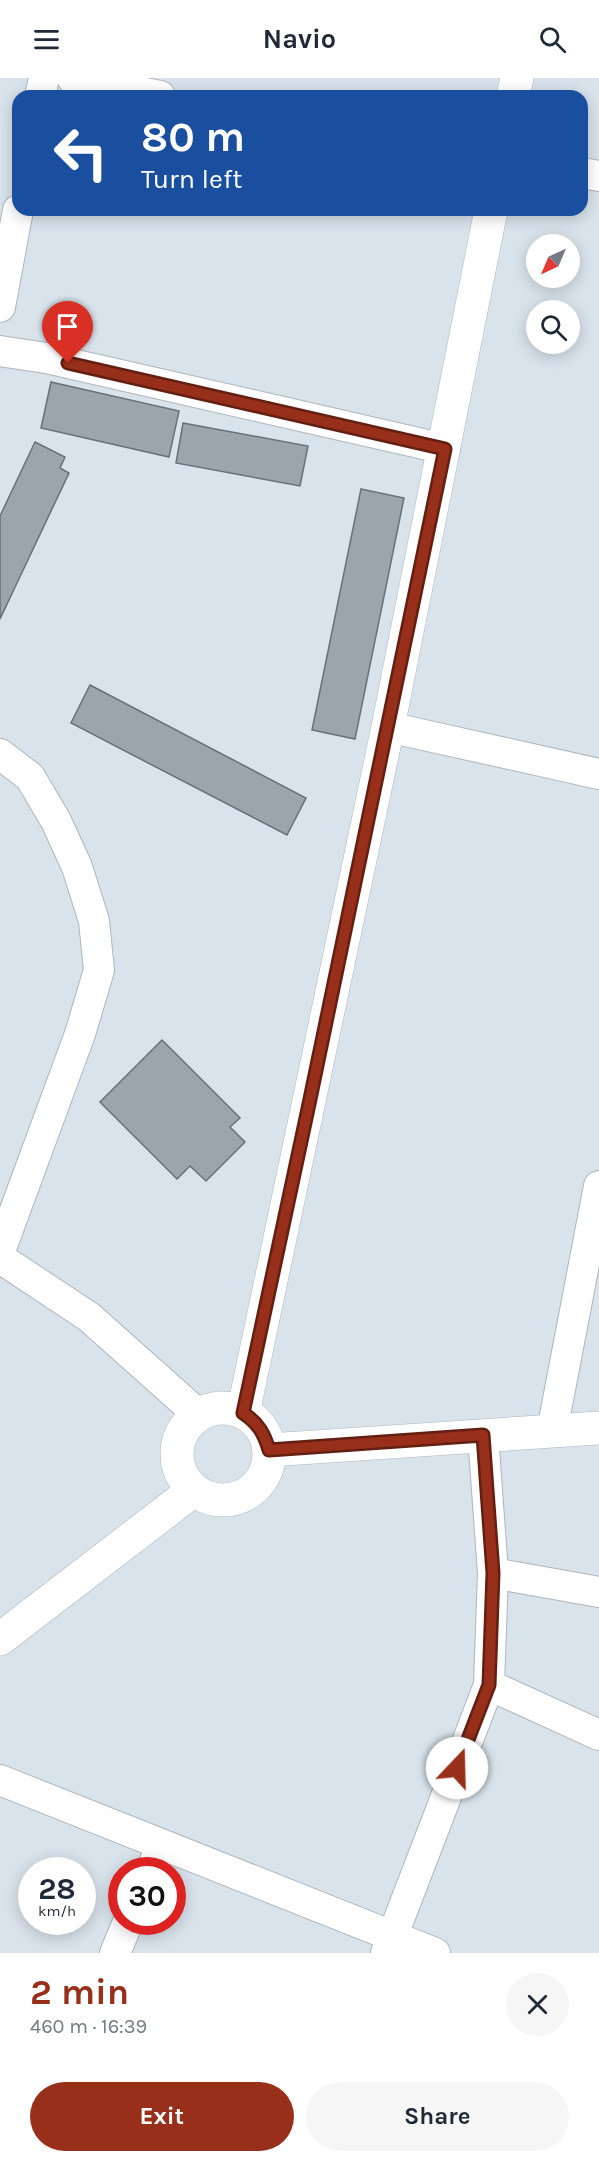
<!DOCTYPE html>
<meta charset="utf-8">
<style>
:root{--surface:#fff;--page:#f6f6f7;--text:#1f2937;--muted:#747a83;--accent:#982f1a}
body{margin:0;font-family:Karla,sans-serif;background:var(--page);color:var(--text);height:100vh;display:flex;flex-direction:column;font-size:22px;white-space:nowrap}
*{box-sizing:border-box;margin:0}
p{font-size:20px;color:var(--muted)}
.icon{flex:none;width:33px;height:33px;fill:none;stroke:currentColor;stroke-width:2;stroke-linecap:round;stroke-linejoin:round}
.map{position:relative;height:1875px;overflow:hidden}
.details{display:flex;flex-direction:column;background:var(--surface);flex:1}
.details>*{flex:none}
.top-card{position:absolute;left:12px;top:12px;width:576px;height:126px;border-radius:18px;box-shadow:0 3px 15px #0003;background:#1a4fa0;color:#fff;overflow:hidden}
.needle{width:39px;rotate:224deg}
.controls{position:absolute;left:526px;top:156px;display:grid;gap:12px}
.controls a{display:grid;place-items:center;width:54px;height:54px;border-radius:50%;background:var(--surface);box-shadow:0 3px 15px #0003;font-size:30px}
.speed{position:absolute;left:18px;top:1779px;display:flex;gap:12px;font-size:30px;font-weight:700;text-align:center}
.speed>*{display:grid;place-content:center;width:78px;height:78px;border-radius:50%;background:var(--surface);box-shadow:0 3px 15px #0003;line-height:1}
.speed small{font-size:15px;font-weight:400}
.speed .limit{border:9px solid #d22;background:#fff;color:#111}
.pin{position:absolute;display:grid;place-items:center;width:51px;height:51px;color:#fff;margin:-62px -26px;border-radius:50% 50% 50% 0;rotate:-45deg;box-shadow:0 0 6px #0007}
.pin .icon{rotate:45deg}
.me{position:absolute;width:66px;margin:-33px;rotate:21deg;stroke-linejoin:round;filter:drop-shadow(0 0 4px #0008)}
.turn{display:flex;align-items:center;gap:21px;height:126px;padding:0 30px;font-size:27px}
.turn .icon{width:78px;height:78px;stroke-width:2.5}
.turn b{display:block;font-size:42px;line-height:51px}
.round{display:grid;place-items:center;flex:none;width:63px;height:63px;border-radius:32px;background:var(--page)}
.overview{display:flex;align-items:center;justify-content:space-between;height:102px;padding:0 30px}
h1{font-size:36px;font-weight:700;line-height:45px;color:var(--accent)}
.action{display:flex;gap:12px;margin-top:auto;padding:12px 30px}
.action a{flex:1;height:69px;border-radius:36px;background:var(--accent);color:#fff;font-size:24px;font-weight:700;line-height:69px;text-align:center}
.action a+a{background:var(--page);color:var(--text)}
header{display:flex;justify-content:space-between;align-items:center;height:78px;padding:0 30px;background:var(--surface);font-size:27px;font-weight:700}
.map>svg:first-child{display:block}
.building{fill:#9ca5ac;stroke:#697178;stroke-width:1.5}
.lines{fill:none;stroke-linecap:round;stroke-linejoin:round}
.minor-casing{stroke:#adb6bd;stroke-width:32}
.major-casing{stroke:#adb6bd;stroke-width:34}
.minor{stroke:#fff;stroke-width:30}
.major{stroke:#fff;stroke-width:33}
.route-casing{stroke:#631f11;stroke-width:15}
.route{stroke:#982f1a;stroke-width:10}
</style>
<header><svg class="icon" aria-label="menu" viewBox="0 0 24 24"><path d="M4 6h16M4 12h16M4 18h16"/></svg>Navio<svg class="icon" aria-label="search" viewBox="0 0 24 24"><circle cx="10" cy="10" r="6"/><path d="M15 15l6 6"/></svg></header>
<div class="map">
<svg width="599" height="1875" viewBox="0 0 599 1875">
<rect width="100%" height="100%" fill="#d9e3eb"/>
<g class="building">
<path d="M 51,304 L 179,333 L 169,379 L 41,350 Z"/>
<path d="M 183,345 L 308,368 L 300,408 L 176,385 Z"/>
<path d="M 35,364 L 65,379 L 60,390 L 69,395 L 0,541 L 0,438 Z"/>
<path d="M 361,411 L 404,420 L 355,661 L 312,652 Z"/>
<path d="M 90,607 L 306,720 L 287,757 L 71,645 Z"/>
<path d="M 162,962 L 240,1040 L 230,1049 L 245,1064 L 206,1103 L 190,1088 L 177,1101 L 100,1024 Z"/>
</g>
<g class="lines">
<g class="minor-casing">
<g id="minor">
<path d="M 72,0 L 160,18"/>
<path d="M 40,18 L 44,0"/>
<path d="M 582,95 L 599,98"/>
<path d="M 0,229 L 18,132"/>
<path d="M 0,273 L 46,280 L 445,371"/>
<path d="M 388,649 L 599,696"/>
<path d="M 0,676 L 30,699 L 56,743 L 77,789 L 94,843 L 99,892 L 80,956 L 0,1173"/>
<path d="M 0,1180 L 89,1239 L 199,1337"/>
<path d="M 552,1353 L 599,1108"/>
<path d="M 493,1495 L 599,1514"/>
<path d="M 489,1607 L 599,1657"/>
<path d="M 0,1702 L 435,1875"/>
<path d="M 151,1792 L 162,1767"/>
<path d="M 115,1875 L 128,1844"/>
<path d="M 386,1875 L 489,1607 L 493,1495 L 483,1357"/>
</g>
</g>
<g class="major-casing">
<g id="major">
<path d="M 513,18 L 517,0"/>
<circle cx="223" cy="1376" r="46"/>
<path d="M 243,1335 L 388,649 L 491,132"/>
<path d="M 269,1372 L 599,1350"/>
<path d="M 0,1561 L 194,1412"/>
</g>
</g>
<use href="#minor" class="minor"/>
<use href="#major" class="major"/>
</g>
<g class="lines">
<g class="route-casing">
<path id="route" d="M 68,285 L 445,371 L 309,1026 L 243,1335 C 258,1345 264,1355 269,1372 L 483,1357 L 493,1495 L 489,1607 L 457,1690"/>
</g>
<use href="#route" class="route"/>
</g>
</svg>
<div class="controls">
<a><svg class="needle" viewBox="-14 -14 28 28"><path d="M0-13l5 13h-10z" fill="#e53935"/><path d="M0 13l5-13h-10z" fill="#747a83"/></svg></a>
<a><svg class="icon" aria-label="search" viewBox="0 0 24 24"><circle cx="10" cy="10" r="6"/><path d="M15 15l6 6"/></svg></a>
</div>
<div class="speed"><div>28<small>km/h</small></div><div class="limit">30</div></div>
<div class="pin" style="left:68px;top:285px;background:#d93025"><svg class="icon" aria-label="arrive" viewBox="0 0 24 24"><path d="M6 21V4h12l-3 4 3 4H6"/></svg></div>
<svg class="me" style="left:457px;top:1690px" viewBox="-20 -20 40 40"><circle r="19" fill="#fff"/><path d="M0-13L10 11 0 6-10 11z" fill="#982f1a"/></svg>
<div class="top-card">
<div class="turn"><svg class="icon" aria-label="left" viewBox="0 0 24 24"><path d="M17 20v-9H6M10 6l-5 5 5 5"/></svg><div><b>80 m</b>Turn left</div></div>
</div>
</div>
<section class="details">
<div class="overview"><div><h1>2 min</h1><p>460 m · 16:39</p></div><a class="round"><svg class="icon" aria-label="close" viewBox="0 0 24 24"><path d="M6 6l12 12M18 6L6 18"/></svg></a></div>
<div class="action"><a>Exit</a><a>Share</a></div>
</section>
